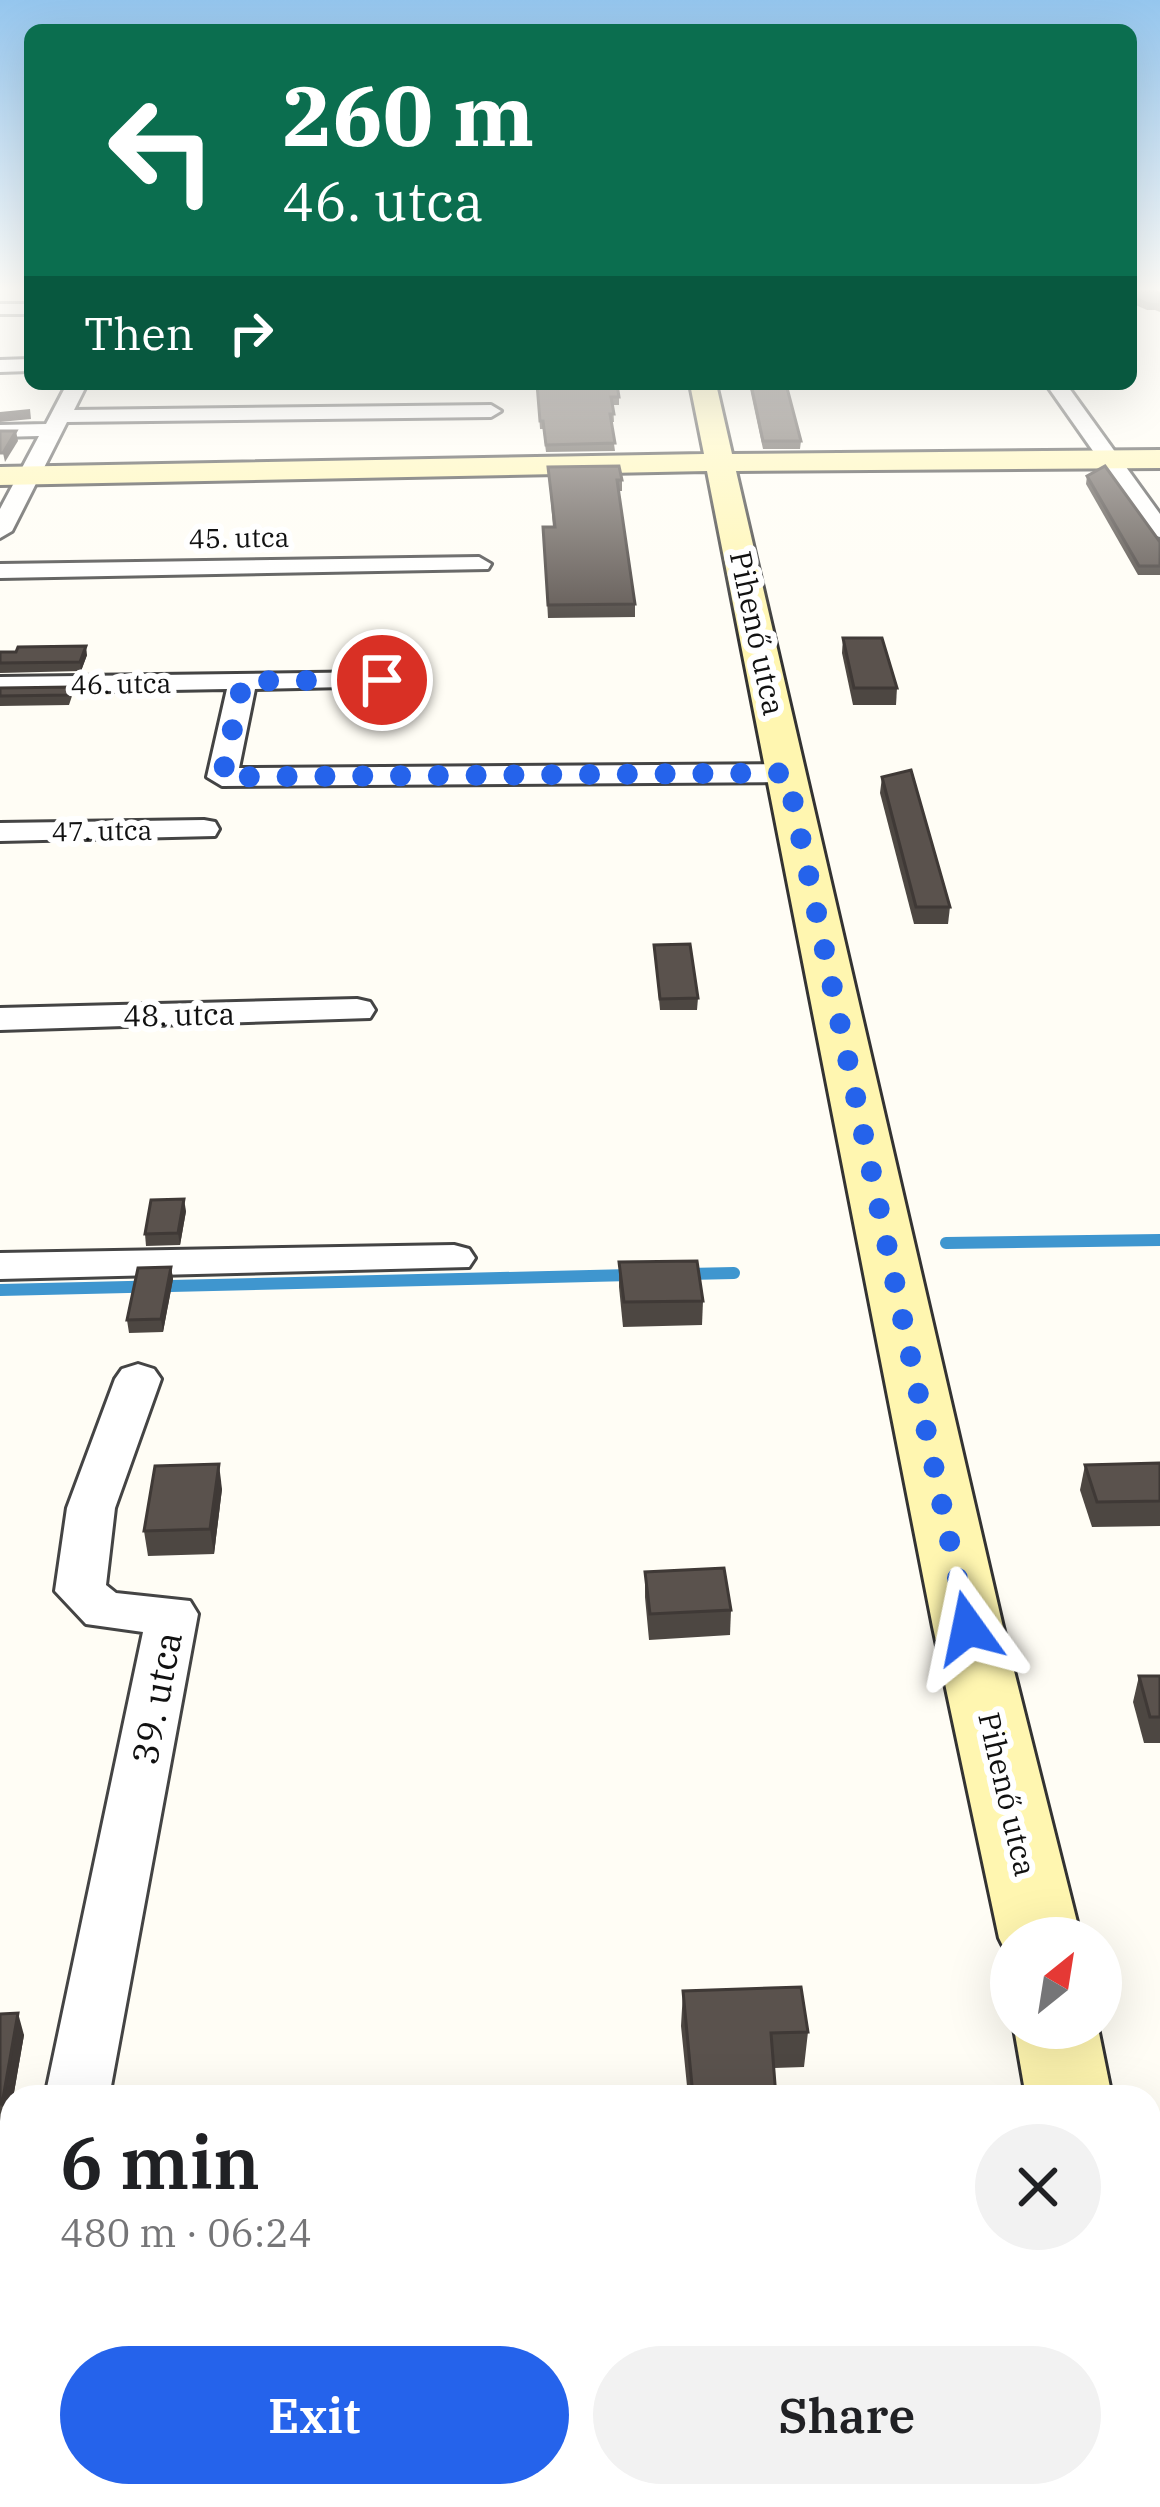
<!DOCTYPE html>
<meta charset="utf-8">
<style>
:root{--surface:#fff;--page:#f2f2f2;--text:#202124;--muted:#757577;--accent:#2563eb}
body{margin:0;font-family:"IBM Plex Serif",serif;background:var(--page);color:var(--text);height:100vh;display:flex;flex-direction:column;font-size:45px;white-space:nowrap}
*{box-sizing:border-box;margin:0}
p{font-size:39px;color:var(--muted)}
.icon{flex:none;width:66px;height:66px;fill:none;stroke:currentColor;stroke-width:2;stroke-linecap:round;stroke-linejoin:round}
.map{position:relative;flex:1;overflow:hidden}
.panel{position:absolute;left:0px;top:2085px;width:1161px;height:423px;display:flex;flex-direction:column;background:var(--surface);border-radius:36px 36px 0 0;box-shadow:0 12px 48px #0002}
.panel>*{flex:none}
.guide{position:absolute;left:24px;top:24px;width:1113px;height:366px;border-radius:18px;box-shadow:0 12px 48px #0002;background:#0b6e4f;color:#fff;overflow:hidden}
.needle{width:78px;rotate:30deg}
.tools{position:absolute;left:990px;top:1917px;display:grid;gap:24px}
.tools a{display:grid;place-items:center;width:132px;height:132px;border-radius:50%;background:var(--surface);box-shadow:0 12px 48px #0002;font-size:60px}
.pin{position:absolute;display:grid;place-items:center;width:102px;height:102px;color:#fff;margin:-51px;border:6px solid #fff;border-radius:50%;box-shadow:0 3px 12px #0007}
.me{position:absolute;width:132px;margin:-66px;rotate:348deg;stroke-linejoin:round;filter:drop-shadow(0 0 9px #0008)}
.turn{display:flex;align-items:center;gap:42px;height:252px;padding:0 60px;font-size:54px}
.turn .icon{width:156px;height:156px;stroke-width:2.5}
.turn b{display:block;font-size:84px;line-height:102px}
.then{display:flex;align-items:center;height:114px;padding:0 60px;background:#0003;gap:24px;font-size:45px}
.round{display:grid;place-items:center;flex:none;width:126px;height:126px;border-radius:63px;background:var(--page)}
.headline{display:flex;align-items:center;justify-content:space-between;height:204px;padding:0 60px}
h1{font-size:72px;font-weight:600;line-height:90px}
.primary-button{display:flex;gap:24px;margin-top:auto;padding:24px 60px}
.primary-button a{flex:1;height:138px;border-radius:72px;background:var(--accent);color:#fff;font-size:48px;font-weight:600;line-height:138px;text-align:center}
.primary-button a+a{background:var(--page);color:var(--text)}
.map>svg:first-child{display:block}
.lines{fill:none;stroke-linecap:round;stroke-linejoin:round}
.stream{stroke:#3f96cf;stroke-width:12}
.street-casing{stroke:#444;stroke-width:6}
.secondary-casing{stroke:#333;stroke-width:6}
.street{fill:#fff;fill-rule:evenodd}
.secondary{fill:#fff6b0;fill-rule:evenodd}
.wall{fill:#4d4742}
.shaded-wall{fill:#3f3936}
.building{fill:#5a524d;stroke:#3f3936;stroke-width:3}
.route{stroke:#2563eb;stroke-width:21;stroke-dasharray:0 37.8}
.labels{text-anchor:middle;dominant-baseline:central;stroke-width:12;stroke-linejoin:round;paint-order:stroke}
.far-street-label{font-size:27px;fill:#111;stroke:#fff}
.street-label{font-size:30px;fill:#111;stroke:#fff}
.near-street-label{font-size:36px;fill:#111;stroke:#fff}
</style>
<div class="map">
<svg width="1160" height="2507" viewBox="0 0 1160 2507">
<rect width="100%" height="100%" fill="#fffdf5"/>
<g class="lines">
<g class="stream">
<path d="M 946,1243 L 1160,1240"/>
<path d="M 688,1274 L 734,1273"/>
<path d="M 0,1290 L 631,1275"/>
</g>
<g class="street-casing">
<g id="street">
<rect x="0" y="304" width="30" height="10"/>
<path d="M 30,359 L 30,371 L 0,372 L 0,360 Z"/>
<path d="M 67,384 L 87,384 L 74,410 L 491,405 L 501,411 L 491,417 L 67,422 L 12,531 L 0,538 L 0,509 L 39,436 L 0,437 L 0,425 L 46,424 Z"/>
<path d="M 1046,384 L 1066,384 L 1160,514 L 1160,537 L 1152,535 Z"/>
<path d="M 479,557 L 491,564 L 488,569 L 0,578 L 0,564 Z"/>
<path d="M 381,672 L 391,674 L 395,680 L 391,686 L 255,689 L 239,768 L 787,764 L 802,773 L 787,782 L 222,786 L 207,777 L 227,689 L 0,693 L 0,677 Z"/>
<path d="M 204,820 L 215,822 L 219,829 L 215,836 L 0,841 L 0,823 Z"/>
<path d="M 357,999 L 370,1002 L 375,1010 L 370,1018 L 0,1030 L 0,1008 Z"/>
<path d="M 454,1245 L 469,1249 L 475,1258 L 469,1267 L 0,1279 L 0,1253 Z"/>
<path d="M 138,1364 L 154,1369 L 161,1379 L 115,1508 L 106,1585 L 116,1593 L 190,1601 L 198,1614 L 109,2097 L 45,2097 L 143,1632 L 86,1624 L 55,1591 L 67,1508 L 115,1379 L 122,1369 Z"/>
<path d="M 12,2391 L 12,2496 L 34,2496 L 29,2507 L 0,2507 L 0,2396 Z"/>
</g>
</g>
<g class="secondary-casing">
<g id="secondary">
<path d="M 690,384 L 716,384 L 732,454 L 1160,450 L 1160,468 L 736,471 L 1003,1627 L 1081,1938 L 1011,1938 L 1011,1962 L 999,1938 L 933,1627 L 707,471 L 0,485 L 0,467 L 704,454 Z"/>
<path d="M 1014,2028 L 1098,2028 L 1112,2097 L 1026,2097 Z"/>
<path d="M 1149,2448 L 1160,2453 L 1160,2507 L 1094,2507 L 1093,2496 L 1149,2496 Z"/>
</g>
</g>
<use href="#street" class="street"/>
<use href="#secondary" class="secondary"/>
</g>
<g class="wall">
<path d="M 1131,291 L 1160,293 L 1160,312 L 1155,310 L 1147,310 L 1131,303 Z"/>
<path d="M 537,384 L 619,397 L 619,405 L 613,405 L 614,422 L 611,422 L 615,451 L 546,452 L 543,429 L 540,429 Z"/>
<path d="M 749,384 L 786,384 L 801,441 L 800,449 L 763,449 Z"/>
<path d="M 548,467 L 622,480 L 622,491 L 619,491 L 635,604 L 635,617 L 548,618 L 543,527 L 553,527 Z"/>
<path d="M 1087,476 L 1160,542 L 1160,575 L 1138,575 L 1086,484 Z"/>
<path d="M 843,638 L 897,688 L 896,705 L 853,705 L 842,653 Z"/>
<path d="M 0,652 L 87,655 L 81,671 L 0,673 Z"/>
<path d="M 0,688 L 72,696 L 69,705 L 0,706 Z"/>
<path d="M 882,777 L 950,907 L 948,924 L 914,924 L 880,793 Z"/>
<path d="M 654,945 L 698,998 L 697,1010 L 660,1010 Z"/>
<path d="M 186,1211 L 180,1245 L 146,1246 L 145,1234 Z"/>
<path d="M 619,1262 L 703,1301 L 702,1325 L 623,1327 L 619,1287 Z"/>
<path d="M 171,1267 L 173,1279 L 163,1332 L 129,1333 L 127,1320 Z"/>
<path d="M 1160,1463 L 1160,1526 L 1092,1527 L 1080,1490 L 1085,1465 Z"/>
<path d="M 222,1489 L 214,1554 L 148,1556 L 144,1531 Z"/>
<path d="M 645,1572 L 731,1610 L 730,1635 L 649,1640 L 645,1597 Z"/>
<path d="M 1139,1676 L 1160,1676 L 1160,1743 L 1144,1743 L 1133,1702 Z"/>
<path d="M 683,1991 L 808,2032 L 804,2067 L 774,2068 L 776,2097 L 688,2096 L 681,2026 Z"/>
<path d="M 0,2014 L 24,2035 L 8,2127 L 0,2127 Z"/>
</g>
<g class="shaded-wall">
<path d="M 1156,303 L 1155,310 L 1147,310 L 1148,304 Z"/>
<path d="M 30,409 L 31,419 L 0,422 L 0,412 Z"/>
<path d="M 16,431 L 18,441 L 5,462 L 3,453 Z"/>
<path d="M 86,646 L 87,655 L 81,671 L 80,662 Z"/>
<path d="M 184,1199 L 186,1211 L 180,1245 L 178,1233 Z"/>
<path d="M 171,1267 L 173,1279 L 163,1332 L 161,1319 Z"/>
<path d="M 219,1464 L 222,1489 L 214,1554 L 210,1529 Z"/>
<path d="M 18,2013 L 24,2035 L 8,2127 L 2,2104 Z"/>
</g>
<g class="building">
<path d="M 1131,291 L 1154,291 L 1160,293 L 1160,305 L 1148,304 L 1131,296 Z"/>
<path d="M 537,384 L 617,384 L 619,397 L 611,397 L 614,414 L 610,414 L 615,443 L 546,445 L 543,421 L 540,421 Z"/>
<path d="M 751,384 L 786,384 L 801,441 L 763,441 Z"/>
<path d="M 0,431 L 16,431 L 3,453 L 0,453 Z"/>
<path d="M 619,466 L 622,480 L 617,480 L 635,604 L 548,605 L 543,527 L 555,527 L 548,467 Z"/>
<path d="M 1105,466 L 1160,542 L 1160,566 L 1139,566 L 1087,476 Z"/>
<path d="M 843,638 L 882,638 L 897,688 L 854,688 Z"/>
<path d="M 86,646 L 80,662 L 0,663 L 0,652 L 16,652 L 18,647 Z"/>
<path d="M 71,687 L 68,695 L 0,696 L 0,688 Z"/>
<path d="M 911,770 L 950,907 L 916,907 L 882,777 Z"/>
<path d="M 690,944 L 698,998 L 660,999 L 654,945 Z"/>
<path d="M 184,1199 L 178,1233 L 145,1234 L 151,1200 Z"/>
<path d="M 697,1261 L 703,1301 L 624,1302 L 619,1262 Z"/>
<path d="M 171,1267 L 161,1319 L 127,1320 L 138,1268 Z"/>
<path d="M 1160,1463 L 1160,1501 L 1097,1502 L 1085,1465 Z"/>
<path d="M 219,1464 L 210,1529 L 144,1531 L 155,1466 Z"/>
<path d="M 724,1568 L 731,1610 L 650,1614 L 645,1572 Z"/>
<path d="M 1139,1676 L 1160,1676 L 1160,1717 L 1150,1717 Z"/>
<path d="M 801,1987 L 808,2032 L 771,2033 L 776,2097 L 491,2097 L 693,2096 L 683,1991 Z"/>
<path d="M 18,2013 L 2,2104 L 0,2104 L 0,2014 Z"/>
</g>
<linearGradient id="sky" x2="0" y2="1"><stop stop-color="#95c6ee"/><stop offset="0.45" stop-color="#fffefa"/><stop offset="1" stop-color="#fffefa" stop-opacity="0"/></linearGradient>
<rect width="1160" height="642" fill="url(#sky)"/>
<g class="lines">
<path class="route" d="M 382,680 L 243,681 L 222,777 L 787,773 L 968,1628"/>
</g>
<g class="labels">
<g class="far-street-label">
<text transform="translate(239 537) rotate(-1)">45. utca</text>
<text transform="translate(121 683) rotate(-1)">46. utca</text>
<text transform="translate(102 830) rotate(-1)">47. utca</text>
</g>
<g class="street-label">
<text transform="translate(758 633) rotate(78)">Pihenő utca</text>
<text transform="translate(179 1014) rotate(-1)">48. utca</text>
<text transform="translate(1008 1794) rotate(77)">Pihenő utca</text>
</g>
<g class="near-street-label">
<text transform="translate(156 1698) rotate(-79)">39. utca</text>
</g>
</g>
</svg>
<div class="tools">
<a><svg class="needle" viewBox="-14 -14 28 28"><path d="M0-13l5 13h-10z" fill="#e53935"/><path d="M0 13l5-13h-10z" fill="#757577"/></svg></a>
</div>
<div class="pin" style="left:382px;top:680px;background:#d93025"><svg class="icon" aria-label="arrive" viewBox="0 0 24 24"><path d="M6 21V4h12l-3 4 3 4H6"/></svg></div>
<svg class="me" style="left:968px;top:1628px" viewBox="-20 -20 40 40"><path d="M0-17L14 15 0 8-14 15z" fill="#2563eb" stroke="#fff" stroke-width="4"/></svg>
<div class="guide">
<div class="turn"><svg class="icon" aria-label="left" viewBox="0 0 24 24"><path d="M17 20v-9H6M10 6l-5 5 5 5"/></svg><div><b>260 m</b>46. utca</div></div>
<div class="then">Then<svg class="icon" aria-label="right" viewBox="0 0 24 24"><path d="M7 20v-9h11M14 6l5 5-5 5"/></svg></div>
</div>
<section class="panel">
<div class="headline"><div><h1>6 min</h1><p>480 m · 06:24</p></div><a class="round"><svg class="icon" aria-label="close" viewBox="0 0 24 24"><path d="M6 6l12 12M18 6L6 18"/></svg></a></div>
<div class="primary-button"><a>Exit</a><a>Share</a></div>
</section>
</div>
